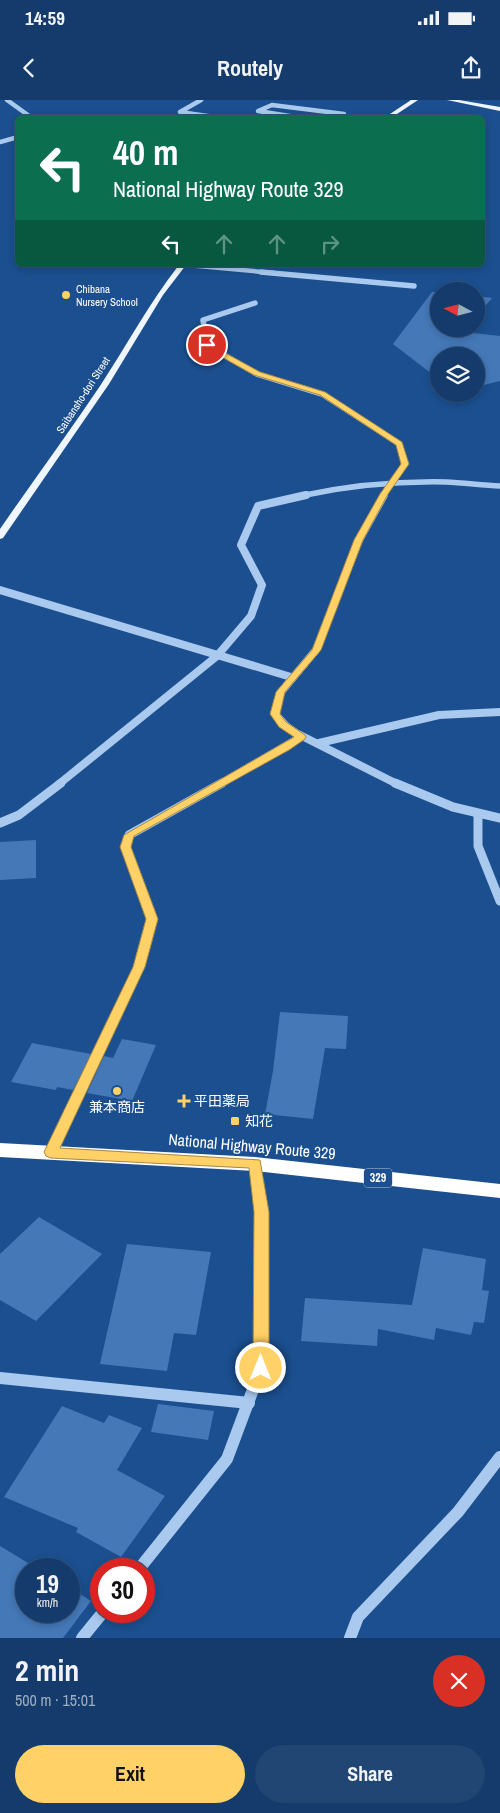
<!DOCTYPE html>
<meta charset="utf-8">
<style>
:root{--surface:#143b6b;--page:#214673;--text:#f1f3f6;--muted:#9dadc1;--line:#33557e;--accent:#ffd166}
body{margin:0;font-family:"Archivo Narrow","Noto Sans JP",sans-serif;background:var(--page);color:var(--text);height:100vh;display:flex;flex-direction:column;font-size:19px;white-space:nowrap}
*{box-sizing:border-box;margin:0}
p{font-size:16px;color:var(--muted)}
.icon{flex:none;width:28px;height:28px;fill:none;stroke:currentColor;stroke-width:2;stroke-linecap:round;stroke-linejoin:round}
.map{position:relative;height:1538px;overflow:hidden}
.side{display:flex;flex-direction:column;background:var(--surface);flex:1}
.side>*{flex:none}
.hud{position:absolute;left:15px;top:15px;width:470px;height:152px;border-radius:8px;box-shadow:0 2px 8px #0003,0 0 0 1px var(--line);background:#0b6e4f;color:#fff;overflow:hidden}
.needle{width:32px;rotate:277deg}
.fabs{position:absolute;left:430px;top:182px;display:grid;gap:10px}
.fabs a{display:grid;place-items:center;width:55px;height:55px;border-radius:50%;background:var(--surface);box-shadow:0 2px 8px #0003,0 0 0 1px var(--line);font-size:25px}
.speed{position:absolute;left:15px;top:1458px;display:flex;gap:10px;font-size:25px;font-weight:700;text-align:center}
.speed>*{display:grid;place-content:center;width:65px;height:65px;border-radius:50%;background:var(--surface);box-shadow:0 2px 8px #0003,0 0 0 1px var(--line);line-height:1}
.speed small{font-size:12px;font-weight:400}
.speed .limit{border:8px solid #d22;background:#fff;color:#111}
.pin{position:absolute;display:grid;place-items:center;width:42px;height:42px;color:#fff;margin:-21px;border:2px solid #fff;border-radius:50%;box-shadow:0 1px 5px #0007}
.me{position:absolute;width:55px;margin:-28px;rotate:0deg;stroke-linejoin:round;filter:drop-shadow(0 0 4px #0008)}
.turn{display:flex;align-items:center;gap:18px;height:105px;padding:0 15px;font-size:22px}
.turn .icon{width:65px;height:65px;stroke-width:2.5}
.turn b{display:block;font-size:35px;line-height:42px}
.lanes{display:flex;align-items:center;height:48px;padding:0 15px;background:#0003;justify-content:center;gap:25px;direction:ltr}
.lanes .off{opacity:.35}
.round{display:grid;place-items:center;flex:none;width:52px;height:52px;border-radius:26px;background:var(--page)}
.headline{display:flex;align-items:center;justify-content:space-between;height:85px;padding:0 15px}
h1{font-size:30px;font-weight:800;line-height:38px}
.cta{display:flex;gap:10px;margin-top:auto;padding:10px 15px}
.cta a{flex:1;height:58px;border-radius:30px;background:var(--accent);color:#111;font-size:20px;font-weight:800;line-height:58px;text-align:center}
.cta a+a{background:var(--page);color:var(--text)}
.status{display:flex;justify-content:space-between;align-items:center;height:35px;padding:0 25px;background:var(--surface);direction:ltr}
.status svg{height:14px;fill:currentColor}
header{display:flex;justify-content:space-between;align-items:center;height:65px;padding:0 15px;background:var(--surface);font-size:22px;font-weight:800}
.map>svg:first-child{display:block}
.building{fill:#4478b7}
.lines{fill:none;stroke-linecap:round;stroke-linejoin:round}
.minor-far4{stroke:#a9c9ee;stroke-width:4.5}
.minor-far3{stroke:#a9c9ee;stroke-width:5.5}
.minor-far2{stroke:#a9c9ee;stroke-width:8}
.minor-far1{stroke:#a9c9ee;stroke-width:9}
.minor{stroke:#a9c9ee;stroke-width:12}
.major{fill:#f0f6ff;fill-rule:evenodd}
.highway{fill:#fff;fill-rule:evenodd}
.route{fill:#ffd166;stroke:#a68842}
.poi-dot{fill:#ffd166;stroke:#1b4f8f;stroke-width:2}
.labels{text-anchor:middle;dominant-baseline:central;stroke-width:4;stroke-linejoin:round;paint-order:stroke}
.far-poi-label{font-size:11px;fill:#fff;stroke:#1b4f8f;text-anchor:start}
.far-street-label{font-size:11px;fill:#fff;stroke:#1b4f8f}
.shield{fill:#1b4f8f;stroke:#bbcadd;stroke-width:1}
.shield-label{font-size:12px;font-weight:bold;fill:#fff}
.poi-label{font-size:14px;fill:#fff;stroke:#1b4f8f;text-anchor:start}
.near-street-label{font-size:16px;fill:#fff;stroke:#1b4f8f}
</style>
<div class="status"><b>14:59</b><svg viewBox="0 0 49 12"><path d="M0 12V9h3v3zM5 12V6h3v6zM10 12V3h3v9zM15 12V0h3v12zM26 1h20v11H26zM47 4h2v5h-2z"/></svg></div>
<header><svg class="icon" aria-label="back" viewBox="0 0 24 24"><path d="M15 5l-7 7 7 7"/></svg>Routely<svg class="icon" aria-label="share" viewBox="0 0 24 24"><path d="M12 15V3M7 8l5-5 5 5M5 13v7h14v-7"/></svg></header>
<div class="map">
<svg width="500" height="1538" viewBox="0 0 500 1538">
<rect width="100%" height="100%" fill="#1b4f8f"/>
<g class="building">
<path d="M 432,192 L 439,192 L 439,229 L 467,229 L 464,232 L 500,236 L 500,281 L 476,287 L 476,256 L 439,256 L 439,275 L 428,271 L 393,244 Z"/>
<path d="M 476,196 L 492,198 L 476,217 Z"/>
<path d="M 36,740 L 36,778 L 0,780 L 0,742 Z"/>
<path d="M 280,912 L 348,916 L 346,949 L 325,948 L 313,1019 L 265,1014 L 273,971 Z"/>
<path d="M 122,939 L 156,945 L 132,1001 L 87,993 L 104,956 L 113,958 Z"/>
<path d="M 32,943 L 91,954 L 73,990 L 57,987 L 56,990 L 11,982 Z"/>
<path d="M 39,1117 L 102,1154 L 36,1221 L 0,1200 L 0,1154 Z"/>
<path d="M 127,1144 L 211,1152 L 196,1235 L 174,1233 L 167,1271 L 100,1264 Z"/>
<path d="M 423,1148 L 486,1159 L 482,1190 L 489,1191 L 484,1223 L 474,1222 L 471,1235 L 436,1228 L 434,1240 L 378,1229 L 377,1246 L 301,1241 L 305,1198 L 412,1205 Z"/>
<path d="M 158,1304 L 214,1311 L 208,1340 L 151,1332 Z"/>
<path d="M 62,1306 L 104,1323 L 109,1315 L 142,1328 L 117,1370 L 165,1396 L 121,1457 L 76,1432 L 78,1428 L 4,1397 Z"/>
<path d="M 0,1446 L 38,1469 L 26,1469 L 26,1511 L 69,1511 L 69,1487 L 91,1501 L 63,1538 L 0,1538 Z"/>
</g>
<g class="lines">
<g class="minor-far4">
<path d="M 7,0 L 32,18"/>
<path d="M 201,0 L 180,12 L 221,18"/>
<path d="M 302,18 L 258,11 L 272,5 L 344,14 L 340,18"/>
<path d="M 0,42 L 18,37"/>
<path d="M 187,165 L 274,173"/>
</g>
<g class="minor-far3">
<path d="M 261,172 L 414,186"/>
<path d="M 255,203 L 203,220 L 207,245 L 257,274 L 322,294 L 399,344 L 405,364 L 383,396"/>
<path d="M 300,396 C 347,386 397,381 446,382 C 464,383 482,385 500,386"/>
</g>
<g class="minor-far2">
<path d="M 384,395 L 359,440 L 316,550 L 281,592 L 275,614 L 286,626 L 296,633 L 397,684"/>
<path d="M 0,490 L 291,577"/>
<path d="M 319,643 L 439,615 L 500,612"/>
<path d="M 59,684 L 217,556 L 251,516 L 262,485 L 241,445 L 258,406 L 306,395"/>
<path d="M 220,684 L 301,637"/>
</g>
<g class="minor-far1">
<path d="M 395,683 L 453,707 L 500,718"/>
<path d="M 478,715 L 478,746 L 500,801"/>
<path d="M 0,723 L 19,715 L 61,683"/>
<path d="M 51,1052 L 139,867 L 152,819 L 126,747 L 129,735 L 222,683"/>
</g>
<g class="minor">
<path d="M 0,1278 L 249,1303"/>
<path d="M 139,1469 L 227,1359 L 261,1268 L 261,1113 L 255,1064"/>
<path d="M 82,1538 L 104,1511"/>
<path d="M 350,1538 L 358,1517 L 458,1412 L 500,1357"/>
</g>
<g class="major">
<path d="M 411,0 L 418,0 L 391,18 L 384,18 Z"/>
<path d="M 447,0 L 459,0 L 500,7 L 500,11 Z"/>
<path d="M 179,165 L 186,165 L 163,195 L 109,284 L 3,438 L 0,439 L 0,429 C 33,381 68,334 100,286 C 127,245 149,203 179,165 Z"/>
</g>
<path class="highway" d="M 0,1043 L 255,1057 L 500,1084 L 500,1098 L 255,1071 L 0,1057 Z"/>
</g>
<path class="route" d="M 207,243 L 260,272 L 325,292 L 402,342 L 409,364 L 388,394 L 363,440 L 321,550 L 285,592 L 280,614 L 286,622 L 305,635 L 306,637 L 305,639 L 289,650 L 134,736 L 131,747 L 158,819 L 145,867 L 60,1048 L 260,1060 L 269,1112 L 269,1268 L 267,1272 L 261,1274 L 256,1272 L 253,1268 L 254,1112 L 249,1068 L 51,1058 L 46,1056 L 44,1052 L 133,867 L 146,819 L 120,747 L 124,735 L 294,637 L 279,627 L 270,614 L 276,592 L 312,550 L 354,440 L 380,394 L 401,364 L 396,345 L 320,295 L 254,275 L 204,247 L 203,245 Z"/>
<g class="poi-dot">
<circle cx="66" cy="195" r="5"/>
<circle cx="117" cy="991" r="5"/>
<path d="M181.5 993.5h5v5h5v5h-5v5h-5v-5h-5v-5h5z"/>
<rect x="230" y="1016" width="10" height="10" rx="2.5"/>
</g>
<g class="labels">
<g class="far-poi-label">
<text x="76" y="189">Chibana<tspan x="76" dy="13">Nursery School</tspan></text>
</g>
<g class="far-street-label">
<text transform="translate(83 295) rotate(-57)">Saibansho-dori Street</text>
</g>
<rect class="shield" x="364" y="1068.5" width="28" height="19" rx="4"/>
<g class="shield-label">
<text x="378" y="1078">329</text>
</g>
<g class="poi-label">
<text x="194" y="1001">平田薬局</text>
<text x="117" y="1007" text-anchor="middle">兼本商店</text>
<text x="245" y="1021">知花</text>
</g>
<g class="near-street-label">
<text transform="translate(252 1046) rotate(5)">National Highway Route 329</text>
</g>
</g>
</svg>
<div class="fabs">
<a><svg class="needle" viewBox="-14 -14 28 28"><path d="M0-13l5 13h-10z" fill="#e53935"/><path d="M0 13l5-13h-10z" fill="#9dadc1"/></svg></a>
<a><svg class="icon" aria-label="layers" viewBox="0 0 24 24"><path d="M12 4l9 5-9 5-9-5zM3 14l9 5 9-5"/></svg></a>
</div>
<div class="speed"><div>19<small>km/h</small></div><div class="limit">30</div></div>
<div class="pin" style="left:207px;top:245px;background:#d93025"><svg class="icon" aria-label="arrive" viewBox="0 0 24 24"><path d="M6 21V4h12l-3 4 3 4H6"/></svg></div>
<svg class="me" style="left:261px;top:1268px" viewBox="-20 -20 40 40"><circle r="17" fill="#ffd166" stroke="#fff" stroke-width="3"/><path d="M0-11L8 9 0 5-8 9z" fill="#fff"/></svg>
<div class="hud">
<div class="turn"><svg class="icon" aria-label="left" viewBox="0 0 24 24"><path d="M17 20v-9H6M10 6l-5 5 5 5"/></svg><div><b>40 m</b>National Highway Route 329</div></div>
<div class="lanes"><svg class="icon" aria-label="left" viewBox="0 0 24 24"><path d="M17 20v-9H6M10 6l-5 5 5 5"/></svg><svg class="icon off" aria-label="ahead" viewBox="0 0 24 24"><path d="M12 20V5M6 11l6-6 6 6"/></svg><svg class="icon off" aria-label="ahead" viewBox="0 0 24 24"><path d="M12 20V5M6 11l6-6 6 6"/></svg><svg class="icon off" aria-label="right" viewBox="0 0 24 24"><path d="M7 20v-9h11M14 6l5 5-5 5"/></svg></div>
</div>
</div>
<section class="side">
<div class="headline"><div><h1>2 min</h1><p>500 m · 15:01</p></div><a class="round" style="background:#d93025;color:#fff"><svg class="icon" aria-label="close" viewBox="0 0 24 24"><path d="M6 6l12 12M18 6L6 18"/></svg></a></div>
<div class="cta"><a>Exit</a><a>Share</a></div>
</section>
